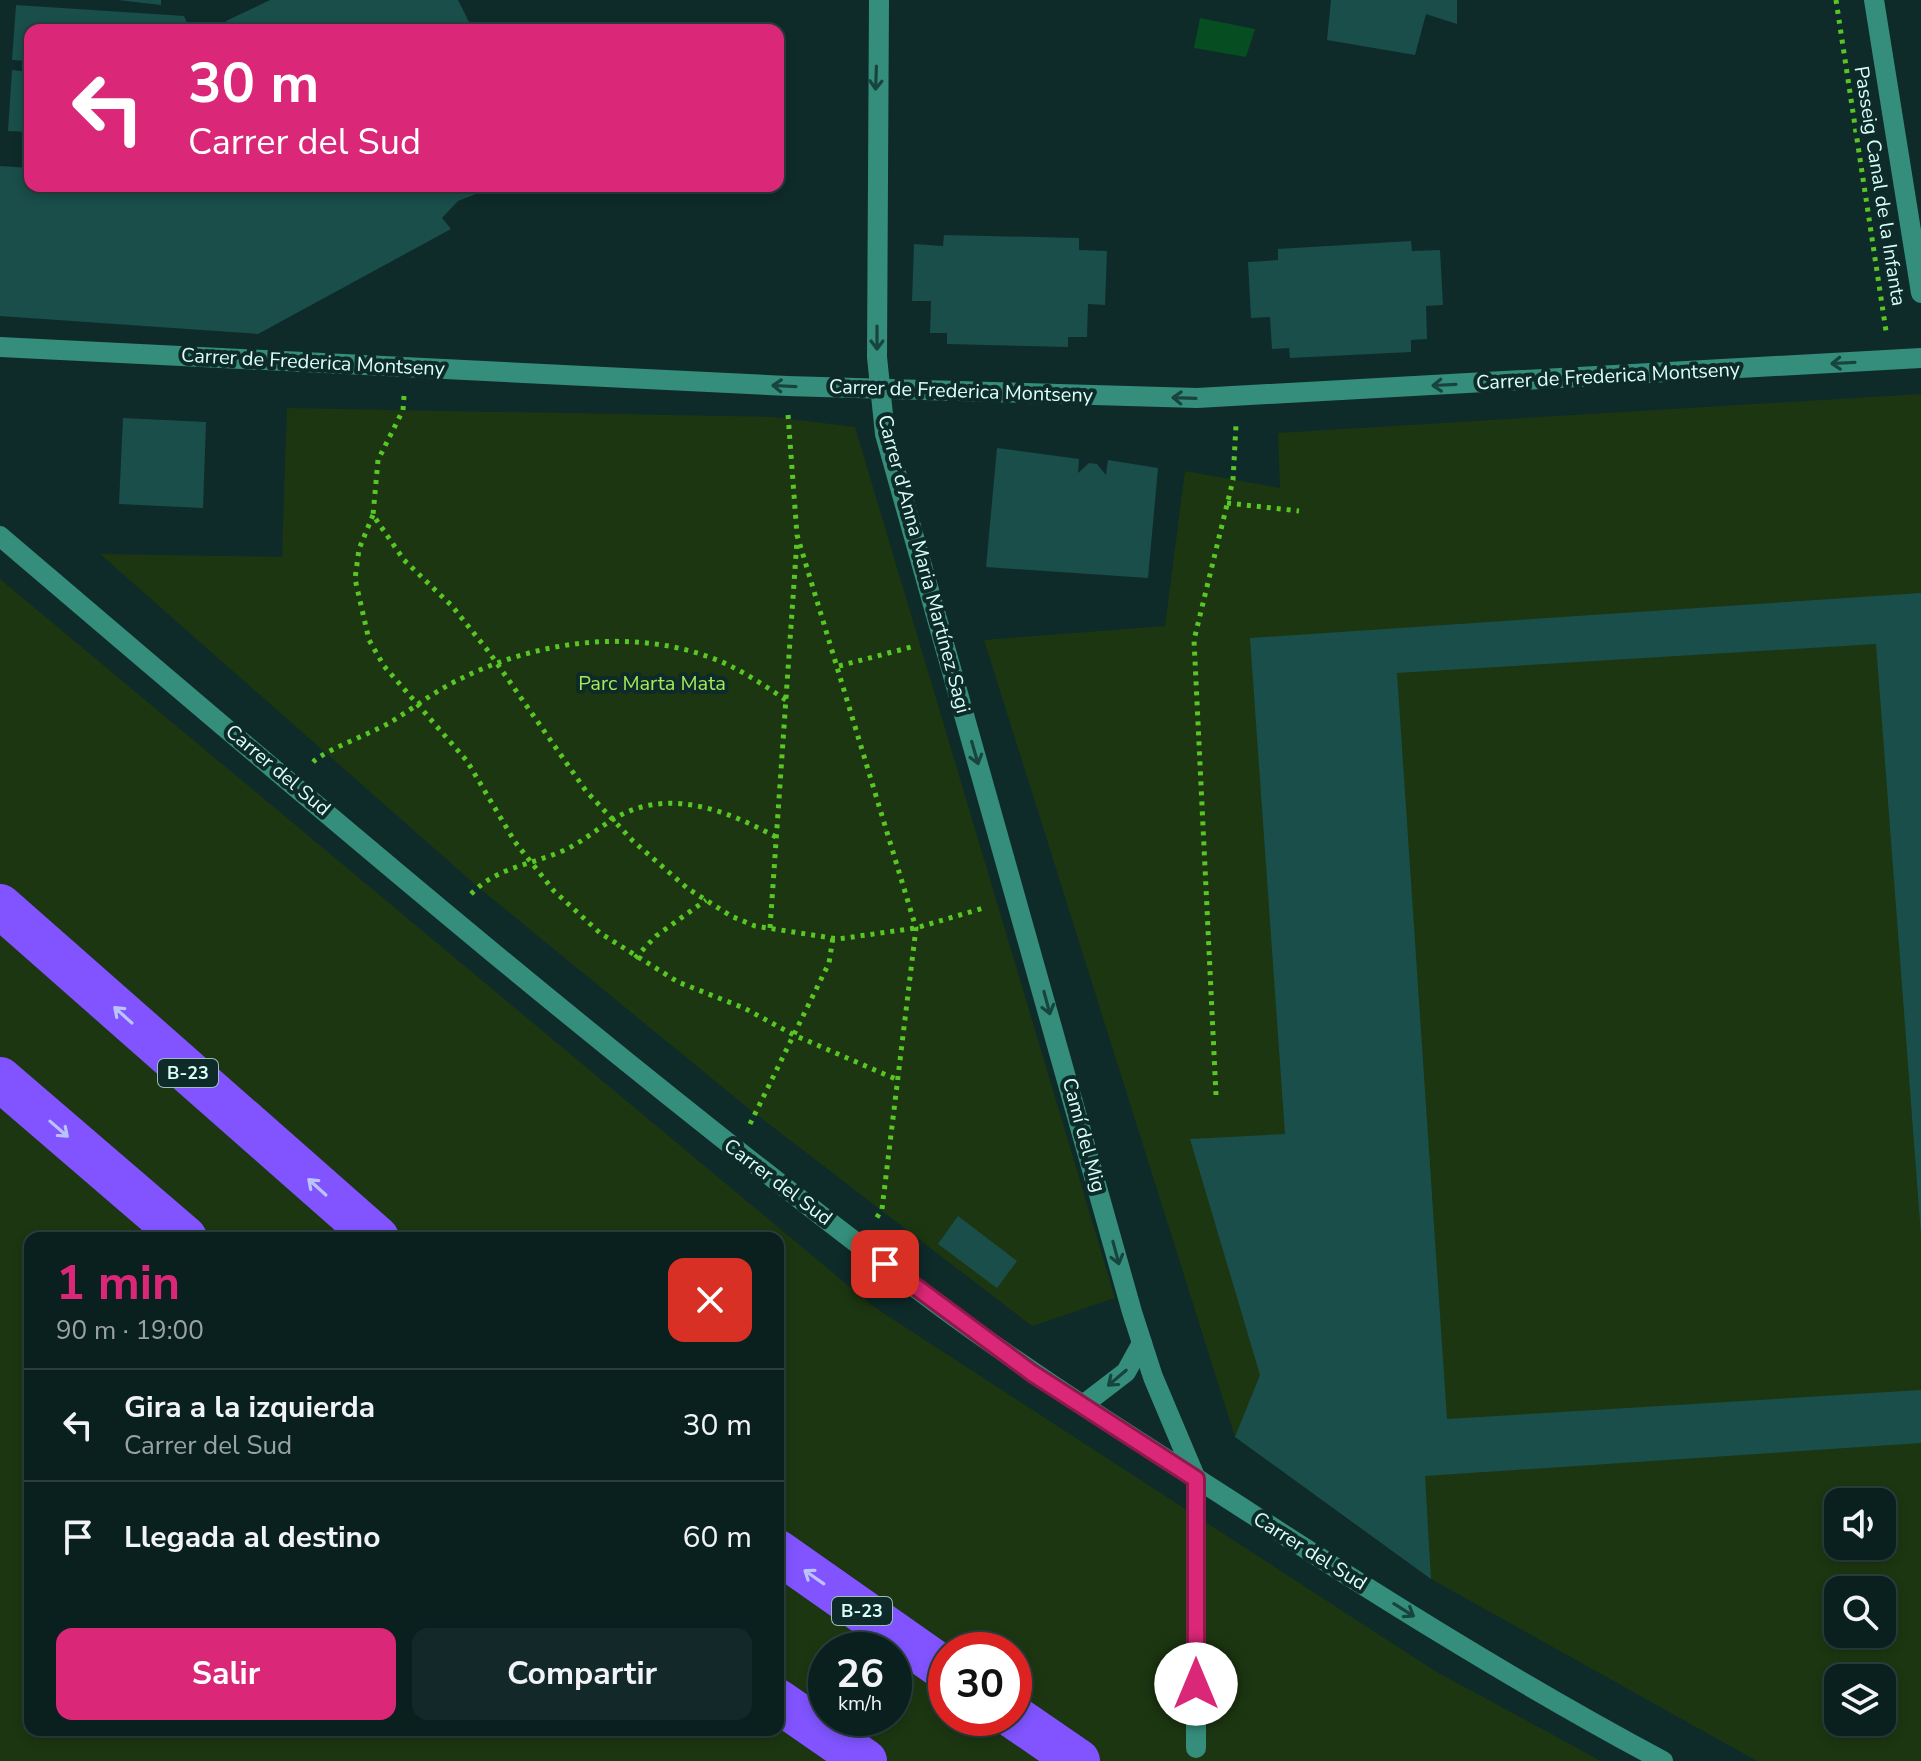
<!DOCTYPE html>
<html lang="es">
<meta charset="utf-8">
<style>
:root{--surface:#0a201f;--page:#132828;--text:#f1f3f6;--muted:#99a3a4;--line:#2a3e3d;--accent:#db2777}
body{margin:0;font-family:"Nunito Sans",sans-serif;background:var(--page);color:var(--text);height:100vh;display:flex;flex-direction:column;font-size:30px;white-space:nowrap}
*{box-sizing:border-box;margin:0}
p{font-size:26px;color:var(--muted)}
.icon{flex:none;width:44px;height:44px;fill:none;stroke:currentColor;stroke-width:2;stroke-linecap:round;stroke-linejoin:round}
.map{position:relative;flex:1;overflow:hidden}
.drawer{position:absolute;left:24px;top:1232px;width:760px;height:504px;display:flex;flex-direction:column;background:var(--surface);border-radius:16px;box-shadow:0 4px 12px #0003,0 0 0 2px var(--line)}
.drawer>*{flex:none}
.top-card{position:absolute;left:24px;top:24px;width:760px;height:168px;border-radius:16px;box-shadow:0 4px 12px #0003,0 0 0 2px var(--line);background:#db2777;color:#fff;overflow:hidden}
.controls{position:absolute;left:1824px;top:1488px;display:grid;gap:16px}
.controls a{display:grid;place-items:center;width:72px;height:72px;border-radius:16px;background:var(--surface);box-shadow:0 4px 12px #0003,0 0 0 2px var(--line);font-size:40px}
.speed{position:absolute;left:808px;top:1632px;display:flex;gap:16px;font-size:40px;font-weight:700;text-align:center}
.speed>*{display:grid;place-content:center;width:104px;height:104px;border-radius:50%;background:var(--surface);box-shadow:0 4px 12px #0003,0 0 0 2px var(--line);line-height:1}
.speed small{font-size:20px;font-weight:400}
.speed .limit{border:12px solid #d22;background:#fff;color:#111}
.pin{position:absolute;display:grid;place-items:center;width:68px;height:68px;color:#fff;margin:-34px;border-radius:16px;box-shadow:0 4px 12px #0006}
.me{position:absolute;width:88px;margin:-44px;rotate:0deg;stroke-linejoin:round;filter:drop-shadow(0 0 6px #0008)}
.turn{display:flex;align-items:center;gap:28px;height:168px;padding:0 32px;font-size:36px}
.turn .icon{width:104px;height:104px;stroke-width:2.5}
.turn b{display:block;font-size:56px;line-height:68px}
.round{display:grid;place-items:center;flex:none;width:84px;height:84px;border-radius:16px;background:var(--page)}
.overview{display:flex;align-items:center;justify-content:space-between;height:136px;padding:0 32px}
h1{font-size:48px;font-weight:700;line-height:60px;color:var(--accent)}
.action{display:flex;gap:16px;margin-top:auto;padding:16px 32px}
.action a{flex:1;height:92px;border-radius:16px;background:var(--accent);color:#fff;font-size:32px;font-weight:700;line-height:92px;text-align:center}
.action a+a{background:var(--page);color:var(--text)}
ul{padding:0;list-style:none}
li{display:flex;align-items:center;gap:24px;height:112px;padding:0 32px;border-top:2px solid var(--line)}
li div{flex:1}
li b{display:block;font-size:30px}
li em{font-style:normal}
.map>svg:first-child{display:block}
.green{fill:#1c3611;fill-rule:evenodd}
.water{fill:#064d21}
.building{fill:#194e4b}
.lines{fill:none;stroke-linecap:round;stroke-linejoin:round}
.path{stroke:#58c725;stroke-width:5;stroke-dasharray:4 6;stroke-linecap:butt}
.minor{stroke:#358e7b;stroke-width:20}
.highway{stroke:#8154ff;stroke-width:44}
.oneway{stroke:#18443e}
.oneway2{stroke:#bac3fb}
.route-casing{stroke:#8e194d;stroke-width:20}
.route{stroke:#db2777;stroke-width:14}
.labels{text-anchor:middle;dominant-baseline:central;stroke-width:8;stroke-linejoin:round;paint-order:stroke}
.shield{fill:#0e2b29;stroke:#9cbfbb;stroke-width:2}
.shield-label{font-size:18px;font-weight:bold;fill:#d9fff9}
.street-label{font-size:20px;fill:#d9fff9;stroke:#0e2b29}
.park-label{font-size:20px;fill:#a3eb59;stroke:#0e2b29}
</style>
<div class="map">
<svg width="1921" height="1761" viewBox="0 0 1921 1761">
<rect width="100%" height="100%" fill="#0e2b29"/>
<g class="green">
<path d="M 1921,394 L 1921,1761 L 1757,1761 L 1431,1579 L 1235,1437 L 984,640 L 1165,626 L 1185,471 L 1280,488 L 1278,433 ZM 1838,1502 L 1882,1502 L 1882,1546 L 1838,1546 ZM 1838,1590 L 1882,1590 L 1882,1634 L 1838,1634 ZM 1838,1678 L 1882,1678 L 1882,1722 L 1838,1722 Z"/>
<path d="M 287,408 L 773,417 L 855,427 L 1115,1298 L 1032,1326 L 748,1108 L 478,887 L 100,554 L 282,557 Z"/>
<path d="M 0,579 L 874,1307 L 1435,1671 L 1601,1761 L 0,1761 ZM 30,1238 L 778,1238 L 778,1730 L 30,1730 ZM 826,1650 L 894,1650 L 894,1718 L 826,1718 ZM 946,1650 L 1014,1650 L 1014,1718 L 946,1718 Z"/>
</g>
<path class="water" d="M 1200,18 L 1255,29 L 1246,57 L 1194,48 Z"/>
<g class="building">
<path d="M 118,0 L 161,0 L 161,5 Z"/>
<path d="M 270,0 L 458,0 L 473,30 L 230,30 L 226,21 Z"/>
<path d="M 1331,0 L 1457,0 L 1457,24 L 1426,14 L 1415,55 L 1327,40 Z"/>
<path d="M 16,5 L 184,16 L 190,30 L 30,30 L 30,61 L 12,60 Z"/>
<path d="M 12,70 L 30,72 L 30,132 L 8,131 Z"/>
<path d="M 0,166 L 30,168 L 30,186 L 496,186 L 458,201 L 442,218 L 451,229 L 258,334 L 0,316 Z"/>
<path d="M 944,235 L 1079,238 L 1079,250 L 1107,251 L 1105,305 L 1088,304 L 1087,337 L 1068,337 L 1068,347 L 947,344 L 947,333 L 930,333 L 931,301 L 912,301 L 914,244 L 943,246 Z"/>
<path d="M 1411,241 L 1412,251 L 1440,250 L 1443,305 L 1426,306 L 1427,339 L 1411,340 L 1411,352 L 1290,358 L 1289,348 L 1272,349 L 1270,317 L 1251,318 L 1248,262 L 1278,260 L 1278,249 Z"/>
<path d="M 123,418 L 206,422 L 203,508 L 119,504 Z"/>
<path d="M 997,448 L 1079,459 L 1078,473 L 1089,463 L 1097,464 L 1106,475 L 1108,460 L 1158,468 L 1148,578 L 986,567 Z"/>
<path d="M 1921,593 L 1921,1235 L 1876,644 L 1397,673 L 1447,1419 L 1921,1390 L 1921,1443 L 1425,1476 L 1431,1579 L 1235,1437 L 1260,1375 L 1190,1139 L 1285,1134 L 1250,638 Z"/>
<path d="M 958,1216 L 1017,1261 L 997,1288 L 938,1244 Z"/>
</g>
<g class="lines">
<g class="path">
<path d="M 1836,0 L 1886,331"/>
<path d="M 404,396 L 403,410 L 378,460 L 373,515 L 404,560 L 452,606 L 489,652 L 586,791 L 633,841 L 687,888 L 731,916 L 755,926 L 838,939 L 916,928 L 987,907"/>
<path d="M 788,415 L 797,535 L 916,928 L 882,1209 L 876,1219"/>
<path d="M 1227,503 L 1299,511"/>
<path d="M 373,515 L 359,549 L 355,579 L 369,640 L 384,666 L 467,761 L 515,842 L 554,891 L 600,933 L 678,982 L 744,1008 L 794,1035 L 898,1080"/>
<path d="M 839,666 L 915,646"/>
<path d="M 313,762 C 327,749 368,735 389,723 C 411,710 432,693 456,681 C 532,642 629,627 712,658 C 739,668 762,684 786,700"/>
<path d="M 471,894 C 496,868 529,865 560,852 C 580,844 594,831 612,820 C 666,786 726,810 776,837"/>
<path d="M 770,928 L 797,540"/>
<path d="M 635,958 L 656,936 L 706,900"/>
<path d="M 1216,1095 L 1194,640 L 1233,480 L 1236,425"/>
<path d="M 750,1124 L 829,963 L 833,937"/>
</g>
<g class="minor">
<path d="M 879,0 L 877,357 L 885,434 L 1132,1312 L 1153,1377 L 1196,1479 L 1196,1748"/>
<path d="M 1874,0 L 1921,293"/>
<path d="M 0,347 L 787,386 L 1197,398 L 1921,358"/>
<path d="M 0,536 C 306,797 612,1060 933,1301 C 1028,1372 1128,1434 1227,1498 C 1369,1590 1513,1681 1663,1761"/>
<path d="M 1083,1405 L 1126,1372 L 1142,1343"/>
</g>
<g class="highway">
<path d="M 0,906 L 377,1238"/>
<path d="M 0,1079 L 185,1238"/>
<path d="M 778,1552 L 946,1670"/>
<path d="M 778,1701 L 865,1761"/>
<path d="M 1014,1717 L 1078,1761"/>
</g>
</g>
<defs><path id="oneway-shaft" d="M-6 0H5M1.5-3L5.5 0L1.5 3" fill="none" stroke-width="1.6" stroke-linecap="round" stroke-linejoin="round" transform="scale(2)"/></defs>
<g class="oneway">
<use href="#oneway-shaft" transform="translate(876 78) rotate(92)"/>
<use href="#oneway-shaft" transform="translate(877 338) rotate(90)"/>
<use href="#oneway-shaft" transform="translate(1843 363) rotate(177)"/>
<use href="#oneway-shaft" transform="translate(1444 385) rotate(177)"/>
<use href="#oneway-shaft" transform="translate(784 386) rotate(-177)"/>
<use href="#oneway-shaft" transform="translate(1184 398) rotate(-178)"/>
<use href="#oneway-shaft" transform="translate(975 753) rotate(74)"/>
<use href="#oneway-shaft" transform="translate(1047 1003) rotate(75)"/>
<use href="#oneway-shaft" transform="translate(1116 1253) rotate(75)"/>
<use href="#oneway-shaft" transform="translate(1117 1378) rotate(140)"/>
<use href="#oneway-shaft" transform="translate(1404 1610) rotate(32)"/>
</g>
<g class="oneway2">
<use href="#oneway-shaft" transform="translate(123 1015) rotate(-138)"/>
<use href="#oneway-shaft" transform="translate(59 1129) rotate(41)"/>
<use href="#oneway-shaft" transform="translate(317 1187) rotate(-138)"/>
<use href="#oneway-shaft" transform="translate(814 1577) rotate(-145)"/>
</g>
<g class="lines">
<g class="route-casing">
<path id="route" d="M 885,1264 L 1032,1373 L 1196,1479 L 1196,1684"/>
</g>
<use href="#route" class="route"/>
</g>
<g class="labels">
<g class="shield">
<rect x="158" y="1059" width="60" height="28" rx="6"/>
<rect x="832" y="1597" width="60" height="28" rx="6"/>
</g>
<g class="shield-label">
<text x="188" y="1073">B-23</text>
<text x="862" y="1611">B-23</text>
</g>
<g class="street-label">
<text transform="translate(1880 186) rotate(81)">Passeig Canal de la Infanta</text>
<text transform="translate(313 362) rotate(3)">Carrer de Frederica Montseny</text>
<text transform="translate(1608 376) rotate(-3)">Carrer de Frederica Montseny</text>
<text transform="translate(961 391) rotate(2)">Carrer de Frederica Montseny</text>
<text transform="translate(924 564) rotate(75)">Carrer d'Anna Maria Martínez Sagi</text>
<text transform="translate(278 770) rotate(40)">Carrer del Sud</text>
<text transform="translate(1084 1135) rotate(75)">Camí del Mig</text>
<text transform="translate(778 1182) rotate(37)">Carrer del Sud</text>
<text transform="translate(1310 1551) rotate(32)">Carrer del Sud</text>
</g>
<g class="park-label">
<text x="652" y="683">Parc Marta Mata</text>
</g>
</g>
</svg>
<div class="controls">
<a><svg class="icon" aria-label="sound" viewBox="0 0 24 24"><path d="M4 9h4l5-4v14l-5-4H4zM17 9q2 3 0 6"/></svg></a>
<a><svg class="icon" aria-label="search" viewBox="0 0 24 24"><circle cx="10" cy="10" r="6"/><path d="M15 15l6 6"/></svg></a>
<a><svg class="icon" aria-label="layers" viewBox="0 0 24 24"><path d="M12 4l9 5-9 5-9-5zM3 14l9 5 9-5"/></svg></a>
</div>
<div class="speed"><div>26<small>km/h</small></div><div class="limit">30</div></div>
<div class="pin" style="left:885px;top:1264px;background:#d93025"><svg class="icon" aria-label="arrive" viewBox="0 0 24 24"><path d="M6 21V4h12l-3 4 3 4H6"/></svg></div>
<svg class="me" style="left:1196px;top:1684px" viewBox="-20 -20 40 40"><circle r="19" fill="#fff"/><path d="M0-13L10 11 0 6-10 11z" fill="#db2777"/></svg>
<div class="top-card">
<div class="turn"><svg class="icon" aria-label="left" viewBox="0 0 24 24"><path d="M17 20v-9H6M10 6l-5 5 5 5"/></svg><div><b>30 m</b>Carrer del Sud</div></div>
</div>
<section class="drawer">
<div class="overview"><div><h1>1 min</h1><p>90 m · 19:00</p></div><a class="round" style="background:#d93025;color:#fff"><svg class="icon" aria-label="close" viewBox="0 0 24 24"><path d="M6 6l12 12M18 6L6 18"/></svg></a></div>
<ul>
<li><svg class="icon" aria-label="left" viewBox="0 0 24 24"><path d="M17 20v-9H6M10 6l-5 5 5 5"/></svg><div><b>Gira a la izquierda</b><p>Carrer del Sud</p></div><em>30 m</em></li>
<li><svg class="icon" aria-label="arrive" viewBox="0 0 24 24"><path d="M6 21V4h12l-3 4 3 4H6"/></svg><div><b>Llegada al destino</b></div><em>60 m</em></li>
</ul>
<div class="action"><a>Salir</a><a>Compartir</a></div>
</section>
</div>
